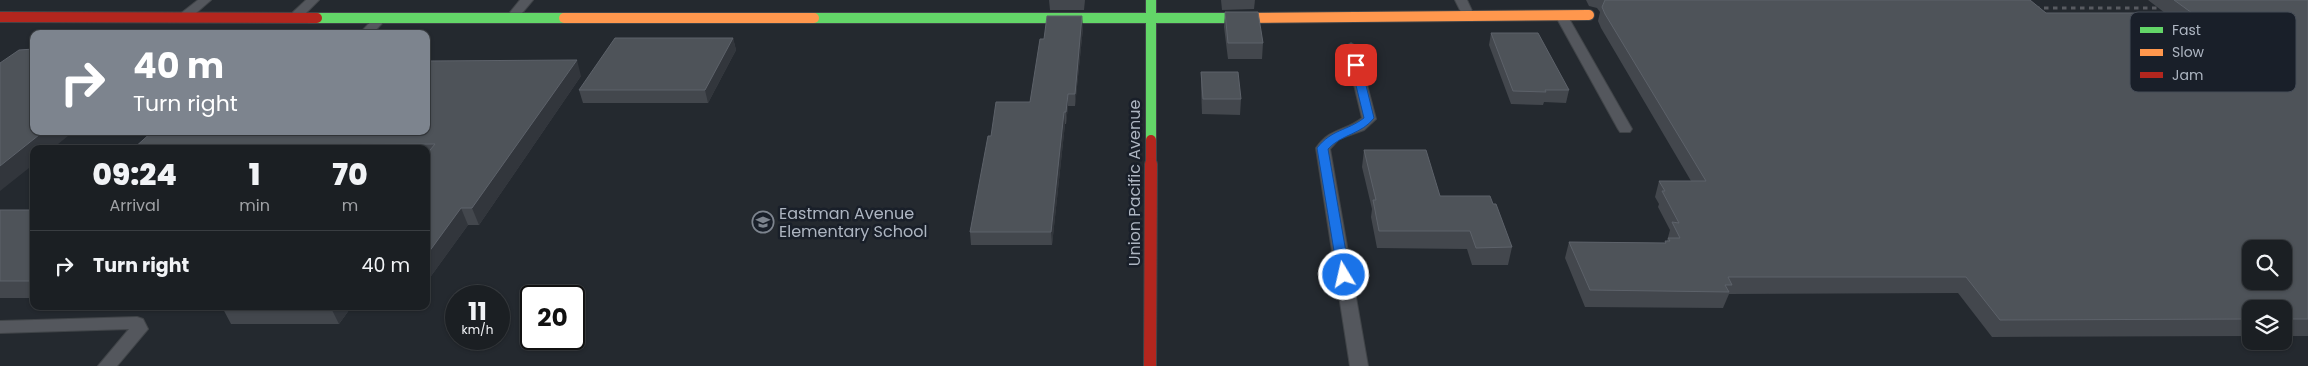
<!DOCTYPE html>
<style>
:root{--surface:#1b1f23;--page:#24272b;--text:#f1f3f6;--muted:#a0a2a6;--line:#393d41}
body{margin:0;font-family:Poppins,sans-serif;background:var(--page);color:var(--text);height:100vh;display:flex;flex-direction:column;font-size:19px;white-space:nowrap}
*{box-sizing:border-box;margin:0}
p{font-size:16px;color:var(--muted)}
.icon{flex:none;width:28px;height:28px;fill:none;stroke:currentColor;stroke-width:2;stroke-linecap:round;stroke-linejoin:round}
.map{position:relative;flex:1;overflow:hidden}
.sheet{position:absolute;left:30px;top:145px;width:400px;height:165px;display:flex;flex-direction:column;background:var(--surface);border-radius:10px;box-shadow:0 1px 4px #0004,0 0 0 1px var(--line)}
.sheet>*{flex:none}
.banner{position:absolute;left:30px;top:30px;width:400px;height:105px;border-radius:10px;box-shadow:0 1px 4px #0004,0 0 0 1px var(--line);background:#7d848e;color:#fff;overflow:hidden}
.controls{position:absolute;left:2242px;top:240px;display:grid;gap:10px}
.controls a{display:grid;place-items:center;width:50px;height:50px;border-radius:10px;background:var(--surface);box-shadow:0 1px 4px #0004,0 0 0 1px var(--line);font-size:25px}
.speed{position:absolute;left:445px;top:285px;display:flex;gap:10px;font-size:25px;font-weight:700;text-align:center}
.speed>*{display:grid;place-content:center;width:65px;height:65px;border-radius:50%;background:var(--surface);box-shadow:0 1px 4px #0004,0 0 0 1px var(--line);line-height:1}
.speed small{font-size:12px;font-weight:400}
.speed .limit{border:2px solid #111;border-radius:8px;background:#fff;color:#111}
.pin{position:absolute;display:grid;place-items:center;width:42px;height:42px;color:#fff;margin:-21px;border-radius:10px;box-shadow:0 2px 8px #0006}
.me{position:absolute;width:55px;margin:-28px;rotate:351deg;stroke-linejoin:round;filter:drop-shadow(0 0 4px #0008)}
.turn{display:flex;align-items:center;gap:18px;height:105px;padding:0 20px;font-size:22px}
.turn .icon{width:65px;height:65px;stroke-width:2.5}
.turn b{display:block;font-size:35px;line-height:42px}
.eta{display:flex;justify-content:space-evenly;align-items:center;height:85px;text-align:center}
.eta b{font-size:30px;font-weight:800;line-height:35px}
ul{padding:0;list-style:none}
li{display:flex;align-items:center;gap:15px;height:70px;padding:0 20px;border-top:1px solid var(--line)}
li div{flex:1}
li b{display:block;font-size:19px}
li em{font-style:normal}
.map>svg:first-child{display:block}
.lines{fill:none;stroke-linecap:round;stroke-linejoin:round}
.lane-casing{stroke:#404448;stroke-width:2}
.fast-casing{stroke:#404448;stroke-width:12}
.slow-casing{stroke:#404448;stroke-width:12}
.jam-far1-casing{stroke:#404448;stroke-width:12}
.jam-casing{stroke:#404448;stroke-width:14}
.lane{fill:#54575d;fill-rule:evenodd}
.fast{stroke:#63d668;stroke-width:10}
.slow{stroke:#ff974d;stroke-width:10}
.jam-far1{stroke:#b3261e;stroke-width:10}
.jam{stroke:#b3261e;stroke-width:12}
.rail{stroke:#585b61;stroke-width:3;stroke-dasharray:4.5 4.5;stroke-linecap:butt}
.wall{fill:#43474d}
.shaded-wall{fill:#32363c}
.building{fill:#4e5359;stroke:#5d626a;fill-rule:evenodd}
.route{fill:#1a73e8;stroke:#114b97}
.labels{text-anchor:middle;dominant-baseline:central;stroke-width:5;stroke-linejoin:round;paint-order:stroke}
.street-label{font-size:16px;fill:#adb5c1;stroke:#191f29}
.poi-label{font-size:16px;fill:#adb5c1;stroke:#191f29;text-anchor:start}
.key{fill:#191f29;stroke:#454c57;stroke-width:1}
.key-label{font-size:14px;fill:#adb5c1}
</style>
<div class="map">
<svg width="2308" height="366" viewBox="0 0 2308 366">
<rect width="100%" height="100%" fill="#24292f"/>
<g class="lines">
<g class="lane-casing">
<g id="lane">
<path d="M 198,0 L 211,0 L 188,20 L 180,20 L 178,17 L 180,14 Z"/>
<path d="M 306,0 L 319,0 L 299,20 L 291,20 L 289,17 L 291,14 Z"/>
<path d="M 520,0 L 533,0 L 517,19 L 509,19 L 507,16 Z"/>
<path d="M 1455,0 L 1467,0 L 1474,15 L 1472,18 L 1464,18 Z"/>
<path d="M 1561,11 L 1567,15 L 1632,129 L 1630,132 L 1620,132 L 1618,129 L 1555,15 Z"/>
<path d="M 382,13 L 388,17 L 372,34 L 359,34 L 378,14 Z"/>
<path d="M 1351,43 L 1357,47 L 1376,119 L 1364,130 L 1339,139 L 1330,149 L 1368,366 L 1350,366 L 1316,148 C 1331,127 1344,132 1362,118 L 1345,47 Z"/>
<path d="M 137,317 L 143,319 L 148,329 L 117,366 L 98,366 L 129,329 L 0,333 L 0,321 Z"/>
</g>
</g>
<g class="fast-casing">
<g id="fast">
<path d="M 1151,0 L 1151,140"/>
<path d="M 317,18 L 564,18"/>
<path d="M 814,18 L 1238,18"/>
</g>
</g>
<g class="slow-casing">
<g id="slow">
<path d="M 564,18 L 814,18"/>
<path d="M 1238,18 L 1589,15"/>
</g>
</g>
<g class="jam-far1-casing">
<g id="jam-far1">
<path d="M 0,17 L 317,18"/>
<path d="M 1151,165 L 1151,140"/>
</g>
</g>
<g class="jam-casing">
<path id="jam" d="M 1150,366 L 1151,164"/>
</g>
<use href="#lane" class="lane"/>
<use href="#fast" class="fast"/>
<use href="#slow" class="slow"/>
<use href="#jam-far1" class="jam-far1"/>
<use href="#jam" class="jam"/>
<path class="rail" d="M 2026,8 L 2173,8"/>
</g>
<g class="wall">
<path d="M 1049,0 L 1085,0 L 1084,10 L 1050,10 Z"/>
<path d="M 1221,0 L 1255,0 L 1254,9 L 1222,10 Z"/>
<path d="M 1586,0 L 2030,0 L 2046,13 L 2165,13 L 2148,0 L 2308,0 L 2308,336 L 2284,336 L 2284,309 L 2251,309 L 2251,336 L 1992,337 L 1958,293 L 1729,294 L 1723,308 L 1585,307 L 1565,258 L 1569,242 L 1665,243 L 1665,241 L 1667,241 L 1670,230 L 1658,207 L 1659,204 L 1655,197 L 1659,181 L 1691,181 L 1601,28 L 1598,21 L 1600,12 L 1597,8 L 1589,6 Z"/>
<path d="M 1225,12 L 1263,43 L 1262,59 L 1228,59 L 1224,27 Z"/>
<path d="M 1083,28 L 1075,106 L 1068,106 L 1066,124 L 1065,124 L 1052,245 L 971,245 L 970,232 L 991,136 L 1030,102 L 1044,39 Z"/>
<path d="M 1491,33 L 1569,90 L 1566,103 L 1544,102 L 1543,105 L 1511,104 L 1489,45 Z"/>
<path d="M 733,38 L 736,50 L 708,103 L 583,103 L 579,90 Z"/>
<path d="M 1201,72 L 1241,99 L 1240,115 L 1202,114 L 1201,87 Z"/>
<path d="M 581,76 L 479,225 L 468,225 L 426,283 L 426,149 L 133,149 Z"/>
<path d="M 1364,150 L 1440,196 L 1493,204 L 1512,247 L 1508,265 L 1472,265 L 1467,249 L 1377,248 L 1371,217 L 1372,209 L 1362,167 Z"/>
<rect x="0" y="210" width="34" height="88"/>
<path d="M 195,306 L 352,306 L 339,324 L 231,324 L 222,307 Z"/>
</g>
<g class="shaded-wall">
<path d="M 1082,16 L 1083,28 L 1075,106 L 1075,94 Z"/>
<path d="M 733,38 L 736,50 L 708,103 L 705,90 Z"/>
<path d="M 577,60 L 581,76 L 479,225 L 472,208 Z"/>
<path d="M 1068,94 L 1068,106 L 1066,124 L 1066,112 Z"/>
<path d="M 1064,112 L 1065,124 L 1052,245 L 1051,232 Z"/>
<path d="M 44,131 L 74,131 L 52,149 L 34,149 L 34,164 L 0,191 L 0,166 Z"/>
<path d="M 265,145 L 267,149 L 261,149 Z"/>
<path d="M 461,208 L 468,225 L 426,283 L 426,256 Z"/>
<path d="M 330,306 L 352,306 L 339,324 Z"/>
</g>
<g class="building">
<path d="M 1605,0 L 2030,0 L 2046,13 L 2192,13 L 2174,0 L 2308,0 L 2308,319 L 2284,319 L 2284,309 L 2251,309 L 2251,319 L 2000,320 L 1966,277 L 1728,277 L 1732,285 L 1725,285 L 1729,292 L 1590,290 L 1569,242 L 1666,243 L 1665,241 L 1670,241 L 1668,238 L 1680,238 L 1672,222 L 1679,223 L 1662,191 L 1665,191 L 1659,181 L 1706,181 L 1605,14 L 1602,7 ZM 2251,249 L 2284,249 L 2284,281 L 2251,281 Z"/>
<path d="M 1225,12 L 1258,12 L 1263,43 L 1228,43 Z"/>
<path d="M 1047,16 L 1082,16 L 1075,94 L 1068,94 L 1066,112 L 1064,112 L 1051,232 L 970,232 L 988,136 L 991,136 L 996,102 L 1030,102 L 1040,39 L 1044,39 Z"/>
<path d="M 1491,33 L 1538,33 L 1569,90 L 1545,90 L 1546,92 L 1513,91 Z"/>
<path d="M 615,38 L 733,38 L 705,90 L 579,90 Z"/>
<path d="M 34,49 L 34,131 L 44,131 L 0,166 L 0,63 L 19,50 Z"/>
<path d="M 577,60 L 472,208 L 461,208 L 426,256 L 426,155 L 435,144 L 265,145 L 261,149 L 133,149 L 153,131 L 426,131 L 426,61 Z"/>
<path d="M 1201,72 L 1238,72 L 1241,99 L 1203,99 Z"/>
<path d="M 1364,150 L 1426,150 L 1440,196 L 1490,196 L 1493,204 L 1496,204 L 1512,247 L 1476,248 L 1470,231 L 1379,231 L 1373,200 L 1376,200 Z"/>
<rect x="0" y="210" width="34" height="71"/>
</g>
<path class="route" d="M 1356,62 L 1361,65 L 1374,118 C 1362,134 1342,134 1328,149 L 1350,275 L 1344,279 L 1338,275 L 1317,148 C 1332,129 1347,131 1364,118 L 1351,65 Z"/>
<defs>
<g id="school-ring" transform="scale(1.125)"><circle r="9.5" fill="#191f29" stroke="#7d848e" stroke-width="1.5"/><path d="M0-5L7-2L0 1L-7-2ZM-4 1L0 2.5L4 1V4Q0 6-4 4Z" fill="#7d848e"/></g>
</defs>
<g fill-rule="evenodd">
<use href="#school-ring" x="763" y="222"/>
</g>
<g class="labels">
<g class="street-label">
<text transform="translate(1134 183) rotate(-90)">Union Pacific Avenue</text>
</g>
<g class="poi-label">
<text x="779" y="213">Eastman Avenue<tspan x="779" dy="18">Elementary School</tspan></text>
</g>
</g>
<rect x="2130" y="12" width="166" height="80" rx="8" class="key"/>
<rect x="2140" y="27" width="23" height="6" fill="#63d668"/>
<rect x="2140" y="49" width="23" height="7" fill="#ff974d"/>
<rect x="2140" y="72" width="23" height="6" fill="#b3261e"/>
<g class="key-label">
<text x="2172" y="35">Fast</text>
<text x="2172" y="57">Slow</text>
<text x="2172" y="80">Jam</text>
</g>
</svg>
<div class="controls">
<a><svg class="icon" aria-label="search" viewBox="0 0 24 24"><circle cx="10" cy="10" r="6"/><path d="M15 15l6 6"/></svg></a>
<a><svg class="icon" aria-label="layers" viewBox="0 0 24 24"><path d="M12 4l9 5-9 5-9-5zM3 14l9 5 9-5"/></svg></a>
</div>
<div class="speed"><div>11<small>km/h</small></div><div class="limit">20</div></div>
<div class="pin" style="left:1356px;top:65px;background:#d93025"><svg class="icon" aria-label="arrive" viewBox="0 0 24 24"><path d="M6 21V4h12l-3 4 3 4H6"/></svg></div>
<svg class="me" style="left:1344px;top:275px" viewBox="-20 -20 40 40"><circle r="17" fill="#1a73e8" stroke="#fff" stroke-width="3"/><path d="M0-11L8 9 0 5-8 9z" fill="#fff"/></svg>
<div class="banner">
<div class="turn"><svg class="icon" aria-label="right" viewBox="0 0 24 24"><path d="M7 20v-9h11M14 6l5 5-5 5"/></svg><div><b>40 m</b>Turn right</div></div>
</div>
<section class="sheet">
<div class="eta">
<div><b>09:24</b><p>Arrival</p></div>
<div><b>1</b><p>min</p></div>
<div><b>70</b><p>m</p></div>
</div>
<ul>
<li><svg class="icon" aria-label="right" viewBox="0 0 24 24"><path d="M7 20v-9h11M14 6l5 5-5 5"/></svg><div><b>Turn right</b></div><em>40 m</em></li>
</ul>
</section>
</div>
